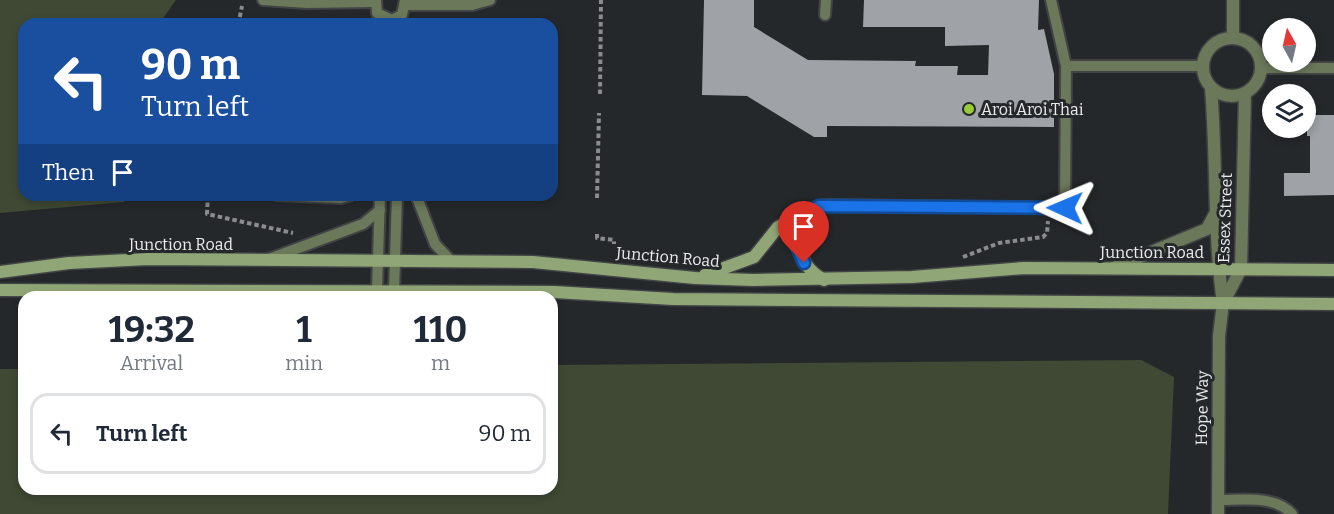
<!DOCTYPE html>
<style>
:root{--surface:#fff;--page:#f6f6f7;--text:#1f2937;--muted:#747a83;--line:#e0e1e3}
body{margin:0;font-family:Bitter,serif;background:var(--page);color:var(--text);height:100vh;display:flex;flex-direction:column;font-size:22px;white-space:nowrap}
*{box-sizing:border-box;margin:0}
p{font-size:20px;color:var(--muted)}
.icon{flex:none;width:33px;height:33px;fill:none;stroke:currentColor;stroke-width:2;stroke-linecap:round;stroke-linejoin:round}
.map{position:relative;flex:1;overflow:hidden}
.panel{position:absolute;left:18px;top:291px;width:540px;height:204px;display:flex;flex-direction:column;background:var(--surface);border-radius:18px;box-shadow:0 3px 9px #0003}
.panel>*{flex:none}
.banner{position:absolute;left:18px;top:18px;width:540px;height:183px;border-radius:18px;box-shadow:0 3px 9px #0003;background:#1a4fa0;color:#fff;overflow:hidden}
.needle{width:39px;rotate:352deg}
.fabs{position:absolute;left:1262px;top:18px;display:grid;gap:12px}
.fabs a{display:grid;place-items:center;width:54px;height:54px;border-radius:50%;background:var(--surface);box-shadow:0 3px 9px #0003;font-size:30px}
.pin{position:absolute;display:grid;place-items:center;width:51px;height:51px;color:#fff;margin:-62px -26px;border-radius:50% 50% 50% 0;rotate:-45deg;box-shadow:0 0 6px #0007}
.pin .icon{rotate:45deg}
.me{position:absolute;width:66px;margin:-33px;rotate:271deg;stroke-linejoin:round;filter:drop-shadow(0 0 4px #0008)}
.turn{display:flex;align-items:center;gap:21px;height:126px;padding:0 24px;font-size:27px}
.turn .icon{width:78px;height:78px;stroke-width:2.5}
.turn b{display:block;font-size:42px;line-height:51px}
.then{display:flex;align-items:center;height:57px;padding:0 24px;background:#0003;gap:12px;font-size:22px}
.eta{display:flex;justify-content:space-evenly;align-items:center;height:102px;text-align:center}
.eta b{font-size:36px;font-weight:700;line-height:42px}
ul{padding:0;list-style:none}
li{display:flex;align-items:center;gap:18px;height:81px;margin:0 12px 9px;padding:0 12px;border:3px solid var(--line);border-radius:18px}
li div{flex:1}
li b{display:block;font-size:22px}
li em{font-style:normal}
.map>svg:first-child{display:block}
.green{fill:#3f4933}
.building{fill:#9fa2a6}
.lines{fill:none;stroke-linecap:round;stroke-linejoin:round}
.service-casing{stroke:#414345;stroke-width:14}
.minor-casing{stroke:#414345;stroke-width:15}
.tertiary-casing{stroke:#414345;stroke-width:15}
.secondary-casing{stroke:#414345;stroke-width:15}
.path{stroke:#8a8c8e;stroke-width:4;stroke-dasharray:4.5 3;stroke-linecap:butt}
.service{stroke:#6b785a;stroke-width:10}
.minor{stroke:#6b785a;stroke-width:12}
.tertiary{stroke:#6b785a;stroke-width:12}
.secondary{stroke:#91a676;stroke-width:12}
.route-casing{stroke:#114b97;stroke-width:15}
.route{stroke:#1a73e8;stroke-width:10}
.poi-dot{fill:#97cc38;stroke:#25282a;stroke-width:2}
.labels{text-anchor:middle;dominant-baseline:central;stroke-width:6;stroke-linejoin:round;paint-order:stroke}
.poi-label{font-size:16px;fill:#eaecee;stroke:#25282a;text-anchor:start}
.street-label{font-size:16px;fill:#eaecee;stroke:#25282a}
</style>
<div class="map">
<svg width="1334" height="514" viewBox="0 0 1334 514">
<rect width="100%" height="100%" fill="#25282a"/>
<g class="green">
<path d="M 0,0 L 176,0 L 159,24 L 24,24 L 24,195 L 124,195 L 124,202 L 0,213 Z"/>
<path d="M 1141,360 L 1174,377 L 1168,514 L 0,514 L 0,369 L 24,369 L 24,489 L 552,489 L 552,365 Z"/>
</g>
<g class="building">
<path d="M 704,0 L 754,0 L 754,27 L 808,60 L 916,61 L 915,66 L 958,66 L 957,75 L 988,75 L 989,45 L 945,46 L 945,27 L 863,27 L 864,0 L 1039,0 L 1038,30 L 1044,29 L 1054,74 L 1054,127 L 827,126 L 827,137 L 814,137 L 747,96 L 702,95 Z"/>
<path d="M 1307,115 L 1334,115 L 1334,195 L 1284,196 L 1284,173 L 1310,173 L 1310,136 L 1307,136 Z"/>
</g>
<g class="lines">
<g class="service-casing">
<g id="service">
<path d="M 263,0 L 307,3 L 375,2"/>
<path d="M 376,0 L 377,13 L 392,20 L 402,15 L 405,0"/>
<path d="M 406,5 L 472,5 L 490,0"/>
<path d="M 825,15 L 826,0"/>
<path d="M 1066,66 L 1202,66"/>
<path d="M 1261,68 L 1334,68"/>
<path d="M 277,195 L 341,198 L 351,195"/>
<path d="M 416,195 L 435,244 L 451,261"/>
<path d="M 800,216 L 819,206 L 831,205 L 1065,208 L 1066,66 L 1051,0"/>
<path d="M 269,259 L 363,224 L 380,210"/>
<path d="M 377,290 L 380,195"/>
<path d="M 394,291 L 397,195"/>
<path d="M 1218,500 C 1242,500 1275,495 1292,514"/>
</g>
</g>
<g class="minor-casing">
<g id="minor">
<path d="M 1233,38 L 1233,0"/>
<path d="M 1218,514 L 1219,336 L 1223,303"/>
</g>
</g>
<g class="tertiary-casing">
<g id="tertiary">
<circle cx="1232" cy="67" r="29"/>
<path d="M 1211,88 C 1217,160 1213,232 1223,303"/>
<path d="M 1113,268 L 1207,229 L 1216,212"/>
<path d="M 1223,303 L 1241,269 L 1245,93"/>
</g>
</g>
<g class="secondary-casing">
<g id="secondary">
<path d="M 800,216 C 796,243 797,265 824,280"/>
<path d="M 0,272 L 69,263 L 148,259 L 533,262 L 695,278 L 753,280 L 912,277 L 1024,268 L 1334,270"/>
<path d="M 705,275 L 754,257 L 778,227 L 800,216"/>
<path d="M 0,290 L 554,292 L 673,299 L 1334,304"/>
</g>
</g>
<g class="path">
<path d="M 171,24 L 171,21 L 239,21 L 242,6"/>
<path d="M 600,94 L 601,0"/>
<path d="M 208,195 L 207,214 L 293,233"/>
<path d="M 597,198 L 599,113"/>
<path d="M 597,234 L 597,238 L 614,240 L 614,244"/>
<path d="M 963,257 L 999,243 L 1043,237 L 1047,233 L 1048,221"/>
</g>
<use href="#service" class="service"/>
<use href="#minor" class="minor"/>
<use href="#tertiary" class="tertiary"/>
<use href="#secondary" class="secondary"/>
</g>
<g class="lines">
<g class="route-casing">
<path id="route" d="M 804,263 L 797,247 L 800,216 L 819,206 L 1065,208"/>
</g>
<use href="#route" class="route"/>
</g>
<circle class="poi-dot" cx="969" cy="109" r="6"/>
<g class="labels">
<g class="poi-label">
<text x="981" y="109">Aroi Aroi Thai</text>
</g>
<g class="street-label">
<text transform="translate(1225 218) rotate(-88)">Essex Street</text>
<text x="181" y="244">Junction Road</text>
<text x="1152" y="252">Junction Road</text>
<text transform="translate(668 257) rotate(5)">Junction Road</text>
<text transform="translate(1202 408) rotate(-89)">Hope Way</text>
</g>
</g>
</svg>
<div class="fabs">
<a><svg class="needle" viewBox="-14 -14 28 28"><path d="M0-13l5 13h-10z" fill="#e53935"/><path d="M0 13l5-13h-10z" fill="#747a83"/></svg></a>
<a><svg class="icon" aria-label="layers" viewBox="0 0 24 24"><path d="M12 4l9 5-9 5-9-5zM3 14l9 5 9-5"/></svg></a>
</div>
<div class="pin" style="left:804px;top:263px;background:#d93025"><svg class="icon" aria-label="arrive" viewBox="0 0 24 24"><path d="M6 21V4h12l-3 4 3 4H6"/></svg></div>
<svg class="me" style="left:1065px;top:208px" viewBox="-20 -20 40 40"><path d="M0-17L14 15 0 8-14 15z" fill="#1a73e8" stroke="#fff" stroke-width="4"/></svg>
<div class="banner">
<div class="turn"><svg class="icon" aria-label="left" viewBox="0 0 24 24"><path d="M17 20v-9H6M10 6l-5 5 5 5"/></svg><div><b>90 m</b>Turn left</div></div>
<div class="then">Then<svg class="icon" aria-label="arrive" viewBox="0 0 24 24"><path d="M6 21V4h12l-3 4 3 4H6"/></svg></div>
</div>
<section class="panel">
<div class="eta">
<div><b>19:32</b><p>Arrival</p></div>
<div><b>1</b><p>min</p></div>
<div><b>110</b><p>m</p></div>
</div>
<ul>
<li><svg class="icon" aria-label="left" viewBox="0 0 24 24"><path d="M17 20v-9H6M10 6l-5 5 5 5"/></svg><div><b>Turn left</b></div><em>90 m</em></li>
</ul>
</section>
</div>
